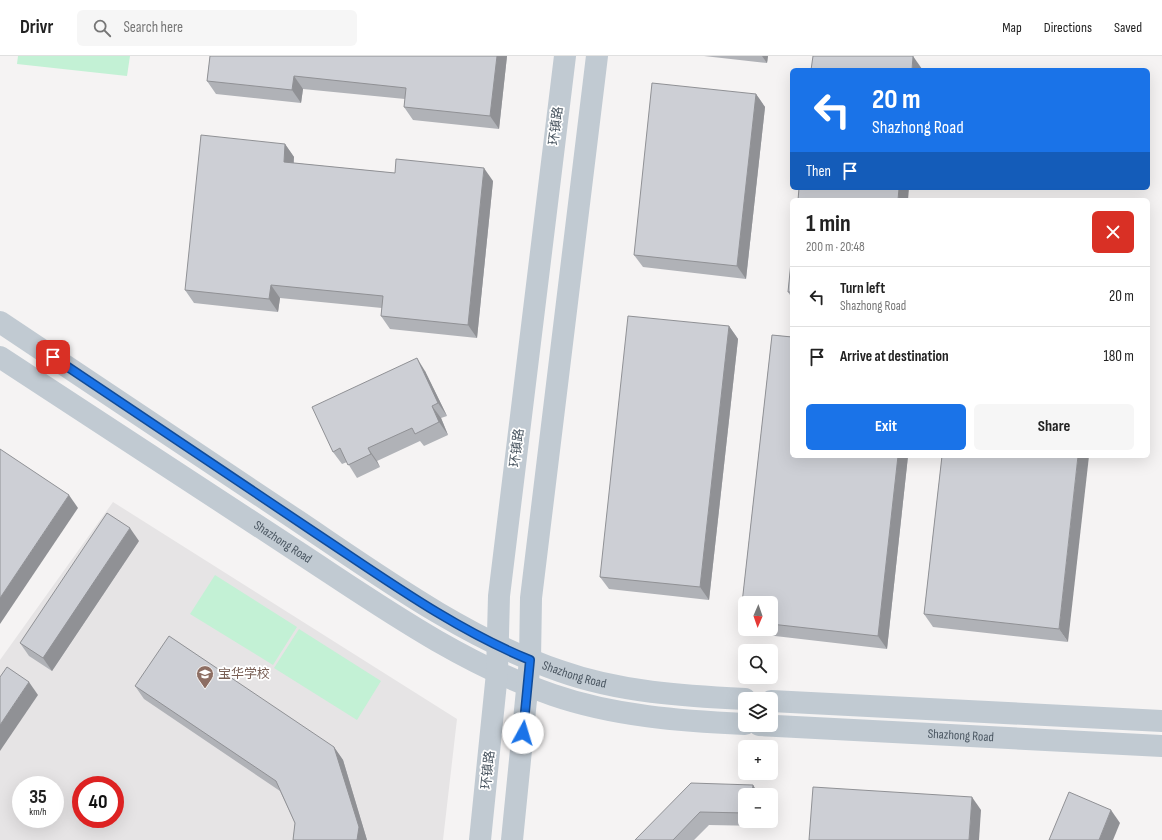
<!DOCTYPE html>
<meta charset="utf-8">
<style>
:root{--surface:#fff;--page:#f6f6f6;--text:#222;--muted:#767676;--line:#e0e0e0;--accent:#1a73e8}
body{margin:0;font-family:"Sofia Sans Condensed","Noto Sans SC",sans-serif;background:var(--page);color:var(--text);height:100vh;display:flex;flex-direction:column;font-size:15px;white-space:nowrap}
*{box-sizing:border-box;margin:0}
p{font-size:13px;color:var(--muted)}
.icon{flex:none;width:22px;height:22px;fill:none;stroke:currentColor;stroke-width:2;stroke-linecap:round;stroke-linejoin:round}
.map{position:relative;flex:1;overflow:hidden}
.details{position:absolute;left:790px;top:142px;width:360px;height:260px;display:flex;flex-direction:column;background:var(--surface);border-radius:6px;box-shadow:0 4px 16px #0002}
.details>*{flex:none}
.banner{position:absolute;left:790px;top:12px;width:360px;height:122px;border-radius:6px;box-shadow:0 4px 16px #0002;background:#1a73e8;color:#fff;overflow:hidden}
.needle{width:26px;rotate:182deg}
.tools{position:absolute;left:738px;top:540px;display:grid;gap:8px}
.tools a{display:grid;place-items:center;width:40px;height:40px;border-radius:6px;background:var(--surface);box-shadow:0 4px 16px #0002;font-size:20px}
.speed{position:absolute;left:12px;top:720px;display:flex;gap:8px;font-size:20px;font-weight:700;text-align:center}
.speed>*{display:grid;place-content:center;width:52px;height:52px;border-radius:50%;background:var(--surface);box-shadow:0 4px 16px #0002;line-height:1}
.speed small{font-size:10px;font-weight:400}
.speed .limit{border:6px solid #d22;background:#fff;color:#111}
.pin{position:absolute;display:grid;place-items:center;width:34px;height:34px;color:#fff;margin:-17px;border-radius:8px;box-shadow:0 2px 6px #0006}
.me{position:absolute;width:44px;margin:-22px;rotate:6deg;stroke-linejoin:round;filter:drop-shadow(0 0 3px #0008)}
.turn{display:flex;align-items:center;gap:14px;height:84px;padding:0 16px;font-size:18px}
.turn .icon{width:52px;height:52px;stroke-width:2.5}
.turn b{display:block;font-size:28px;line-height:34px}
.then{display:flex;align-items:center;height:38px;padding:0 16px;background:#0003;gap:8px;font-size:15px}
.round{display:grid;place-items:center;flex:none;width:42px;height:42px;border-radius:6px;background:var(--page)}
.headline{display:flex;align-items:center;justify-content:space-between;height:68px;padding:0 16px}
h1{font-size:24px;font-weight:700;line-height:30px}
.primary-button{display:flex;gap:8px;margin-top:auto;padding:8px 16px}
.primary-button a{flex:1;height:46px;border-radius:6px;background:var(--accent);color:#fff;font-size:16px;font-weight:700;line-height:46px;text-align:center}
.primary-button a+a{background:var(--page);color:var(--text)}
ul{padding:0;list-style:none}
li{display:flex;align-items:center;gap:12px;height:60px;padding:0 16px;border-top:1px solid var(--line)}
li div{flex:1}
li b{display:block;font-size:15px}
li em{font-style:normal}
header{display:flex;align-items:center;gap:24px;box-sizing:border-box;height:56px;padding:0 20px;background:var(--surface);border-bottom:1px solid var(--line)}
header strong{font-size:19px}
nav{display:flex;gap:22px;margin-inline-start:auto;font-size:14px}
.search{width:280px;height:36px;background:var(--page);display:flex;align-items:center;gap:10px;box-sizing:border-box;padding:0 14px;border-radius:6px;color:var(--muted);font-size:15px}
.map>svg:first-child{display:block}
.education{fill:#e6e4e5;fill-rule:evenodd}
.green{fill:#c3f1d5}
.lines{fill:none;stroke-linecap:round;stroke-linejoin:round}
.minor{stroke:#c1cad2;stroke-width:22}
.wall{fill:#b0b2b7}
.shaded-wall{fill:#909195}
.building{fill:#cdcfd5;stroke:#909195}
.route-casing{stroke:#114b97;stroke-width:10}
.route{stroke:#1a73e8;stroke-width:7}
.labels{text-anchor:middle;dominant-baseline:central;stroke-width:3.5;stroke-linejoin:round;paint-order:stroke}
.street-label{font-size:13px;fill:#4a5661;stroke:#fff}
.education-label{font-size:13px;fill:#785e54;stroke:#fff;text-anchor:start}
</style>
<header>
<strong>Drivr</strong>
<div class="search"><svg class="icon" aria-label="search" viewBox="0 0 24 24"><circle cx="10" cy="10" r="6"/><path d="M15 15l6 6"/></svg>Search here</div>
<nav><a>Map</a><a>Directions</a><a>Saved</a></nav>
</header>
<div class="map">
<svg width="1162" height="784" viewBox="0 0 1162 784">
<rect width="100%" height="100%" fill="#f5f3f3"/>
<path class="education" d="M 113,446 L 457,663 L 443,784 L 0,784 L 0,604 ZM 21,729 L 55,729 L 55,763 L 21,763 ZM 81,729 L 115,729 L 115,763 L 81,763 Z"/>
<g class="green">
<path d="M 18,0 L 130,0 L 127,20 L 17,8 Z"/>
<path d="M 215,519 L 297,571 L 273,609 L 190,558 Z"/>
<path d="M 299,573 L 381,625 L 357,664 L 274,612 Z"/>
</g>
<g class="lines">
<g class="minor">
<path id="s1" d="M 0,266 C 99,332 199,399 298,465 C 381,521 465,582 560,615 C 619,636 683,640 745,643"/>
<path id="s2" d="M 0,301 C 99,366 199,431 298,496 C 379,549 460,607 553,639 C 614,660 681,665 745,668"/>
<path d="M 771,645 L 1162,665"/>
<path id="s3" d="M 759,669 L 1162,690"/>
<path d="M 480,784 L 497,617 L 499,540 L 565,0"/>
<path d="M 512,784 L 530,604 L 531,542 L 597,0"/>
</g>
</g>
<g class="wall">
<path d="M 210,0 L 507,0 L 499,73 L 413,64 L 404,51 L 405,43 L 303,33 L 301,47 L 216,38 L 207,25 Z"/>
<path d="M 704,0 L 768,0 L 767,7 Z"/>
<path d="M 756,38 L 765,51 L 746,223 L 643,211 L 634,199 Z"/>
<path d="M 285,88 L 294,101 L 294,107 L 395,117 L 493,125 L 477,282 L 390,273 L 381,260 L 382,252 L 280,242 L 278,256 L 194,247 L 185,234 Z"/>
<path d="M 792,196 L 792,242 L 788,236 Z"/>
<path d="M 729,270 L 738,283 L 709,544 L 609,533 L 600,521 Z"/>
<path d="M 772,279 L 792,281 L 792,400 L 908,400 L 887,593 L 749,577 L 745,573 L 771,573 L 771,547 L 745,547 L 745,572 L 740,565 Z"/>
<path d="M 425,315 L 447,360 L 441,362 L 448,379 L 424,390 L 420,385 L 377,405 L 380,411 L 357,422 L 347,406 L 342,408 L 333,396 Z"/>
<path d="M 942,400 L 1068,586 L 933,571 L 924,558 Z"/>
<path d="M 139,485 L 52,615 L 29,600 L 20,587 Z"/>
<path d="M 135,630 L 334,691 L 343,704 L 367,784 L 293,784 L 295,767 L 280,735 L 144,643 Z"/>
<path d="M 753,729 L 759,739 L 745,739 L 745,765 L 761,765 L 761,770 L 709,769 L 694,784 L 635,784 Z"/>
</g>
<g class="shaded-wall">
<path d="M 497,0 L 507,0 L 499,73 L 490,60 Z"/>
<path d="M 762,0 L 768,0 L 767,7 Z"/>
<path d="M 913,0 L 922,13 L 922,14 L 912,14 Z"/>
<path d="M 294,20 L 303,33 L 301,47 L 292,34 Z"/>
<path d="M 756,38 L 765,51 L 746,223 L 737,210 Z"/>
<path d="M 285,88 L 294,101 L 292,118 L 284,106 Z"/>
<path d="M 484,112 L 493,125 L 477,282 L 468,269 Z"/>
<path d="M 899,132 L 909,132 L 908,144 L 898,144 Z"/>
<path d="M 271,229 L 280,242 L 278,256 L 269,243 Z"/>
<path d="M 729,270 L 738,283 L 709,544 L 700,531 Z"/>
<path d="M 417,302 L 425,315 L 447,360 L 438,347 Z"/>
<path d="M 432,350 L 441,362 L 448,379 L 439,366 Z"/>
<path d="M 368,392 L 377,405 L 380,411 L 371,398 Z"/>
<path d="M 898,400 L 908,400 L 887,593 L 878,580 Z"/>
<path d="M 1078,400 L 1089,400 L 1068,586 L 1059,573 Z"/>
<path d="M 69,439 L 78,452 L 0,568 L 0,542 Z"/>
<path d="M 130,472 L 139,485 L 52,615 L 43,602 Z"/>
<path d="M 29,626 L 38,639 L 0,695 L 0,669 Z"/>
<path d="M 334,691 L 343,704 L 367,784 L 357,784 Z"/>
<path d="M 753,729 L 759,739 L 752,739 Z"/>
<path d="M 972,741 L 981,754 L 979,784 L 969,784 Z"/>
<path d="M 1111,754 L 1120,767 L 1113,784 L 1099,784 Z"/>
<path d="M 757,765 L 761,765 L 761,770 Z"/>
</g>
<g class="building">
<path d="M 210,0 L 497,0 L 490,60 L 404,51 L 406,32 L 294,20 L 292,34 L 207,25 Z"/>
<path d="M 813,0 L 913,0 L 912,14 L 811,14 Z"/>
<path d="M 652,27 L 756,38 L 737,210 L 634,199 Z"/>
<path d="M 201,79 L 285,88 L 284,106 L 395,117 L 396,103 L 484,112 L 468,269 L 381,260 L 383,240 L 271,229 L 269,243 L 185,234 Z"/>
<path d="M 799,132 L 899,132 L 898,144 L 798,144 Z"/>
<path d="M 792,196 L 792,236 L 788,236 Z"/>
<path d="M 628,260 L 729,270 L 700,531 L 600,521 Z"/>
<path d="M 772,279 L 792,281 L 792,400 L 898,400 L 878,580 L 771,568 L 771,547 L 745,547 L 745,565 L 740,565 Z"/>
<path d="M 417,302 L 438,347 L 432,350 L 439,366 L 415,378 L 412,372 L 368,392 L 371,398 L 348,409 L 340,392 L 333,396 L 312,351 Z"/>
<path d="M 0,393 L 69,439 L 0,542 Z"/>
<path d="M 942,400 L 1078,400 L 1059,573 L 924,558 Z"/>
<path d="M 107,457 L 130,472 L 43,602 L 20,587 Z"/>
<path d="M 169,580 L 334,691 L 359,771 L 357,784 L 293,784 L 295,767 L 276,725 L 135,630 Z"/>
<path d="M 7,611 L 29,626 L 0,669 L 0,621 Z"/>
<path d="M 691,727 L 753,729 L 752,739 L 745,739 L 745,757 L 700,756 L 673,784 L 635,784 Z"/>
<path d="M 813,731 L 972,741 L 969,784 L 809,784 Z"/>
<path d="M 1069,736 L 1111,754 L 1099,784 L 1049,784 Z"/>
</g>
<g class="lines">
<g class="route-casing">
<path id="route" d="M 53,301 C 141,360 229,419 317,478 C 385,523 454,573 530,604 L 523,677"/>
</g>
<use href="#route" class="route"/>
</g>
<defs>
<g id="school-pin" transform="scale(0.9)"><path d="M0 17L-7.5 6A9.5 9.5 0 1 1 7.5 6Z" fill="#8d6e63" stroke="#fff"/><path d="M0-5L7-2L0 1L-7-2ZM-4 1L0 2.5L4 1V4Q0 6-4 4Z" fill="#fff"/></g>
</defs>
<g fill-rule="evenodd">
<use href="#school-pin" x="205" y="618"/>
</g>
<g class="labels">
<g class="street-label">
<text transform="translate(556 70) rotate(-83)">环镇路</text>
<text transform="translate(517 392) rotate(-83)">环镇路</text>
<text stroke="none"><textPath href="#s2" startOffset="338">Shazhong Road</textPath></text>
<text stroke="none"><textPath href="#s1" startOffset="676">Shazhong Road</textPath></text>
<text stroke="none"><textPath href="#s3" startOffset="202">Shazhong Road</textPath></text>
<text transform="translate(488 714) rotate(-84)">环镇路</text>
</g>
<g class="education-label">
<text x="218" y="618">宝华学校</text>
</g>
</g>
</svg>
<div class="tools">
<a><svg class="needle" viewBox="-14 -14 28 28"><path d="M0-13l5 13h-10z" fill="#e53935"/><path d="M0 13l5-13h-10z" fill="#767676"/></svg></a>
<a><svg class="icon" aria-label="search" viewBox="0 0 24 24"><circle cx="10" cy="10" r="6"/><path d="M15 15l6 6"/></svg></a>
<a><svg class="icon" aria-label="layers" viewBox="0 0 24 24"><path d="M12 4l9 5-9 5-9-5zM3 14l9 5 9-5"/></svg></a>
<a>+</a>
<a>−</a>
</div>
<div class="speed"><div>35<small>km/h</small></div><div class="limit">40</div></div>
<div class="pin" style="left:53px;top:301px;background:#d93025"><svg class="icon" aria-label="arrive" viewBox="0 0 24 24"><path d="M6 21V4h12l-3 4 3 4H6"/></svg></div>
<svg class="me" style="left:523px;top:677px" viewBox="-20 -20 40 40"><circle r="19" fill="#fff"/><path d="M0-13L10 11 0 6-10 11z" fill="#1a73e8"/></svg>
<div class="banner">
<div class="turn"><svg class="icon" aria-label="left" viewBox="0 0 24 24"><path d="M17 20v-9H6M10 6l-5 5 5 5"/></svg><div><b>20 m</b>Shazhong Road</div></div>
<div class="then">Then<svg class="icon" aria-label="arrive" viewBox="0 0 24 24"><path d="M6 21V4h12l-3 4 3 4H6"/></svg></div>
</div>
<section class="details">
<div class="headline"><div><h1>1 min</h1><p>200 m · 20:48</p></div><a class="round" style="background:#d93025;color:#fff"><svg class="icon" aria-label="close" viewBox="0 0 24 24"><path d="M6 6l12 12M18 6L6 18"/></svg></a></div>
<ul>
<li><svg class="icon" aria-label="left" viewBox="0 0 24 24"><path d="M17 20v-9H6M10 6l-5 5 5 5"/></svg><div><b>Turn left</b><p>Shazhong Road</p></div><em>20 m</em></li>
<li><svg class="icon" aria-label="arrive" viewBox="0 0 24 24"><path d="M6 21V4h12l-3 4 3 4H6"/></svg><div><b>Arrive at destination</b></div><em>180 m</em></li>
</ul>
<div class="primary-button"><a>Exit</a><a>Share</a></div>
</section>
</div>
